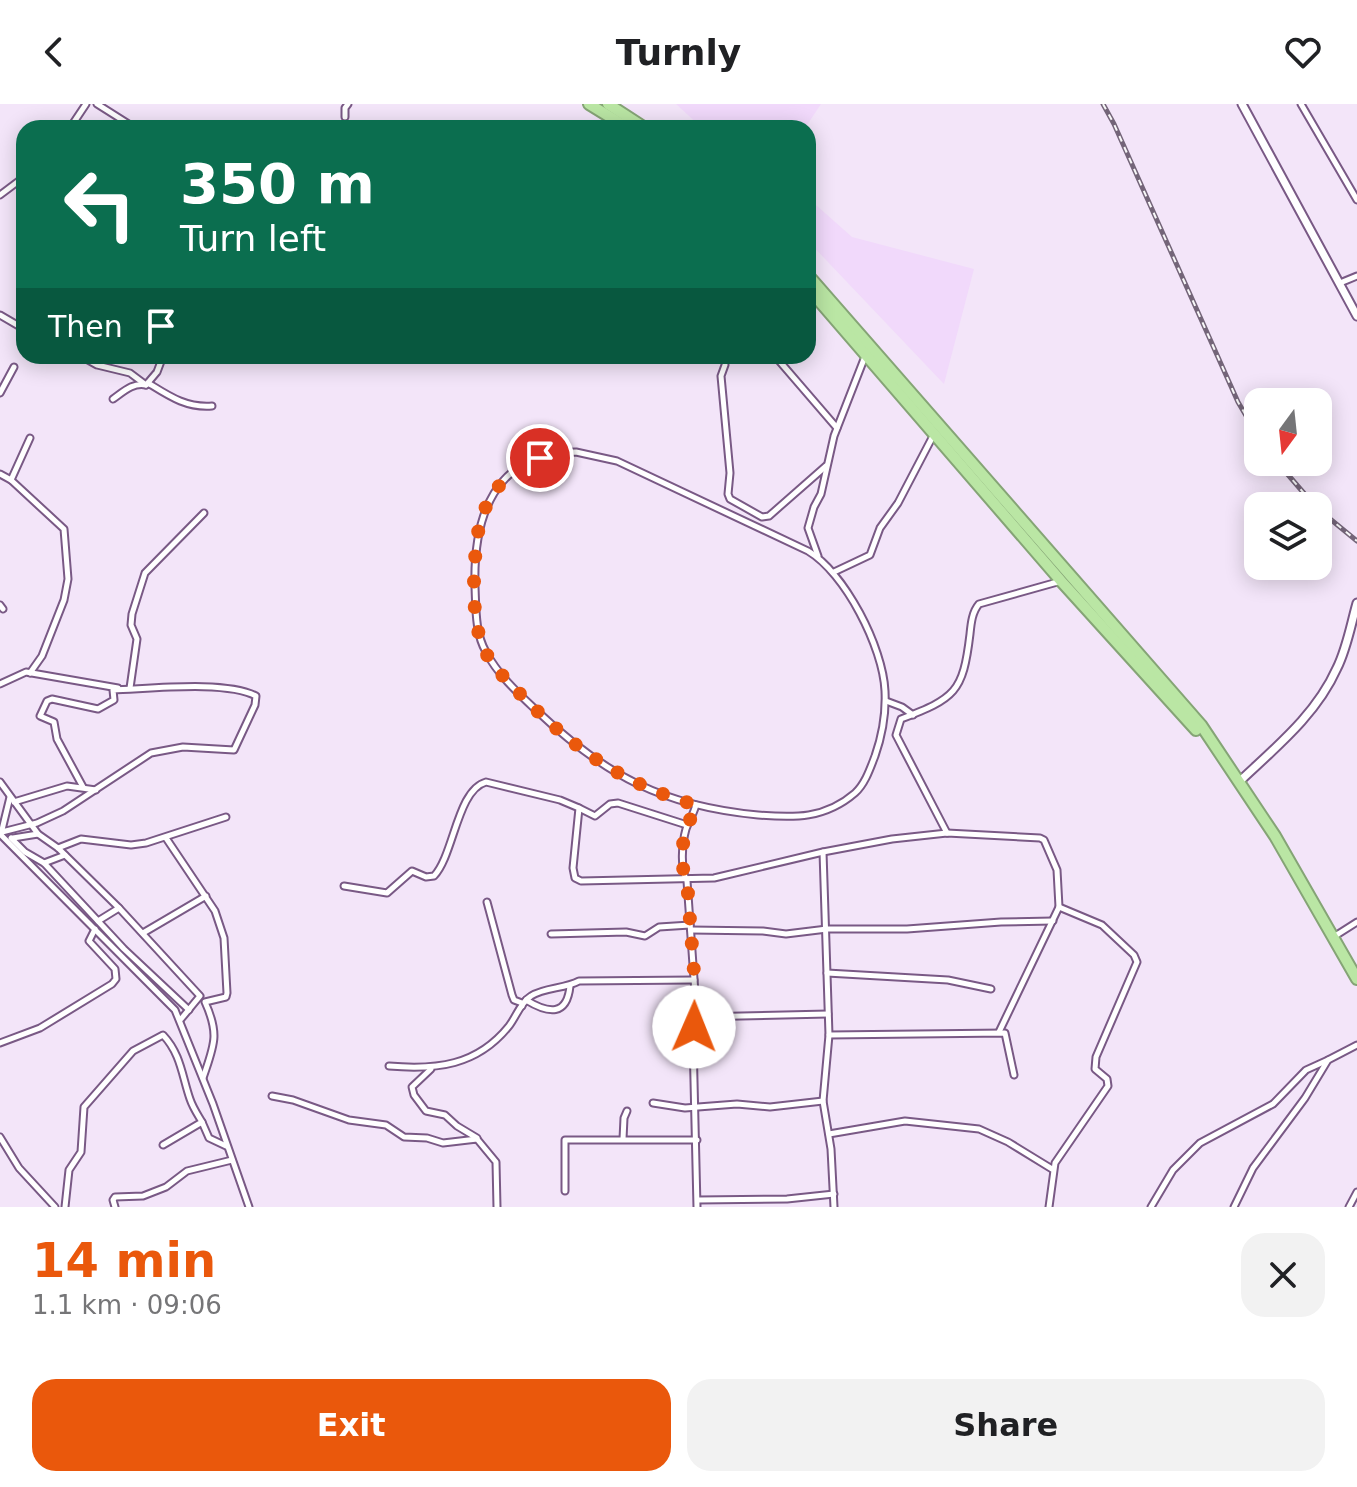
<!DOCTYPE html>
<meta charset="utf-8">
<style>
:root{--surface:#fff;--page:#f2f2f2;--text:#202124;--muted:#757577;--accent:#ea580c}
body{margin:0;font-family:"DejaVu Sans",sans-serif;background:var(--page);color:var(--text);height:100vh;display:flex;flex-direction:column;font-size:30px;white-space:nowrap}
*{box-sizing:border-box;margin:0}
p{font-size:26px;color:var(--muted)}
.icon{flex:none;width:44px;height:44px;fill:none;stroke:currentColor;stroke-width:2;stroke-linecap:round;stroke-linejoin:round}
.map{position:relative;height:1103px;overflow:hidden}
.details{display:flex;flex-direction:column;background:var(--surface);flex:1}
.details>*{flex:none}
.guide{position:absolute;left:16px;top:16px;width:800px;height:244px;border-radius:24px;box-shadow:0 4px 20px #0003;background:#0b6e4f;color:#fff;overflow:hidden}
.needle{width:52px;rotate:195deg}
.buttons{position:absolute;left:1244px;top:284px;display:grid;gap:16px}
.buttons a{display:grid;place-items:center;width:88px;height:88px;border-radius:16px;background:var(--surface);box-shadow:0 4px 20px #0003;font-size:40px}
.pin{position:absolute;display:grid;place-items:center;width:68px;height:68px;color:#fff;margin:-34px;border:4px solid #fff;border-radius:50%;box-shadow:0 2px 8px #0007}
.me{position:absolute;width:88px;margin:-44px;rotate:1deg;stroke-linejoin:round;filter:drop-shadow(0 0 6px #0008)}
.turn{display:flex;align-items:center;gap:28px;height:168px;padding:0 32px;font-size:36px}
.turn .icon{width:104px;height:104px;stroke-width:2.5}
.turn b{display:block;font-size:56px;line-height:68px}
.then{display:flex;align-items:center;height:76px;padding:0 32px;background:#0003;gap:16px;font-size:30px}
.round{display:grid;place-items:center;flex:none;width:84px;height:84px;border-radius:24px;background:var(--page)}
.summary{display:flex;align-items:center;justify-content:space-between;height:136px;padding:0 32px}
h1{font-size:48px;font-weight:800;line-height:60px;color:var(--accent)}
.button{display:flex;gap:16px;margin-top:auto;padding:16px 32px}
.button a{flex:1;height:92px;border-radius:24px;background:var(--accent);color:#fff;font-size:32px;font-weight:800;line-height:92px;text-align:center}
.button a+a{background:var(--page);color:var(--text)}
header{display:flex;justify-content:space-between;align-items:center;height:104px;padding:0 32px;background:var(--surface);font-size:36px;font-weight:800}
.map>svg:first-child{display:block}
.built{fill:#f1d9fb}
.lines{fill:none;stroke-linecap:round;stroke-linejoin:round}
.minor-casing{stroke:#795985;stroke-width:9}
.tertiary-casing{stroke:#795985;stroke-width:11}
.trunk-casing{stroke:#85a476;stroke-width:14}
.minor{stroke:#fff;stroke-width:5}
.tertiary{stroke:#fff;stroke-width:7}
.trunk{stroke:#bae6a4;stroke-width:10}
.rail-casing{stroke:#746579;stroke-width:5}
.rail{stroke:#f8f8f8;stroke-width:2;stroke-dasharray:6;stroke-linecap:butt}
.route{stroke:#ea580c;stroke-width:14;stroke-dasharray:0 25.2}
</style>
<header><svg class="icon" aria-label="back" viewBox="0 0 24 24"><path d="M15 5l-7 7 7 7"/></svg>Turnly<svg class="icon" aria-label="heart" viewBox="0 0 24 24"><path d="M12 20l-8-8c-3-5 5-10 8-4 3-6 11-1 8 4z"/></svg></header>
<div class="map">
<svg width="1357" height="1103" viewBox="0 0 1357 1103">
<rect width="100%" height="100%" fill="#f3e5f9"/>
<g class="built">
<path d="M 676,0 L 821,0 L 805,24 L 702,24 Z"/>
<path d="M 808,94 L 852,133 L 974,165 L 944,280 L 808,137 Z"/>
</g>
<g class="lines">
<g class="minor-casing">
<g id="minor">
<path d="M 97,0 L 135,24"/>
<path d="M 1301,0 L 1357,96"/>
<path d="M 345,13 L 345,4 L 348,0"/>
<path d="M 70,24 L 86,0"/>
<path d="M 0,91 L 24,73"/>
<path d="M 1340,179 L 1357,172"/>
<path d="M 0,211 L 24,225"/>
<path d="M 81,252 L 97,261 L 130,269 L 146,281"/>
<path d="M 775,252 L 837,324"/>
<path d="M 725,261 L 721,272 L 730,369 L 728,390 L 730,395 L 762,413 L 769,412 L 826,362"/>
<path d="M 148,279 C 169,292 186,304 212,302"/>
<path d="M 0,289 L 14,263"/>
<path d="M 113,295 C 123,288 133,278 146,281 L 157,268 L 163,252"/>
<path d="M 576,348 L 617,357 L 808,447 C 845,469 883,543 885,587 C 886,608 882,632 875,652 C 870,665 865,680 855,689 C 825,715 794,714 758,711 C 663,702 606,672 537,607 C 519,590 498,571 486,548 C 475,529 476,504 475,483 C 473,413 494,348 576,348 Z"/>
<path d="M 0,370 L 11,376"/>
<path d="M 818,452 L 808,424 L 814,403 L 821,390 L 834,332 L 866,250"/>
<path d="M 834,468 L 870,451 L 880,424 L 898,399 L 933,332"/>
<path d="M 0,501 L 3,505"/>
<path d="M 30,569 L 42,552 L 64,496 L 68,475 L 64,425 L 11,376 L 30,334"/>
<path d="M 0,580 L 26,568 L 118,584"/>
<path d="M 130,584 L 137,535 L 131,521 L 132,510 L 145,469 L 204,409"/>
<path d="M 886,597 L 902,603 L 913,611"/>
<path d="M 0,678 L 38,730 L 58,744 L 119,804 L 98,817"/>
<path d="M 14,698 L 67,682 L 96,686"/>
<path d="M 696,701 C 693,711 689,717 686,725 C 682,739 680,765 687,777 L 696,903 L 693,935 L 697,1103"/>
<path d="M 579,704 L 595,712 L 610,700 L 618,699 L 687,721"/>
<path d="M 2,728 L 37,719 L 63,707 L 151,649 L 183,643 L 234,646 L 255,601 L 256,592 C 227,576 148,585 113,586 L 114,596 L 98,605 L 52,595 L 47,597 L 40,612 L 54,618 L 57,635 L 83,683"/>
<path d="M 947,729 L 896,631 L 901,615 C 955,594 963,589 970,530 C 971,520 972,508 979,500 L 1061,477"/>
<path d="M 0,730 L 175,906 L 213,1000 L 249,1103"/>
<path d="M 1,730 L 10,693"/>
<path d="M 11,734 L 25,748 L 44,759 L 124,845 L 189,906"/>
<path d="M 13,734 L 38,730"/>
<path d="M 166,734 L 215,807 L 224,834 L 227,889 L 226,893 L 205,898 C 220,931 214,941 203,974"/>
<path d="M 58,744 L 81,735 L 131,741 L 146,739 L 226,713"/>
<path d="M 823,748 L 829,931 L 823,997 L 831,1045 L 834,1103"/>
<path d="M 44,759 L 65,751"/>
<path d="M 344,782 L 387,789 L 412,767 L 426,773 L 434,772 C 454,751 457,686 486,678 L 560,696 L 579,704 L 573,764 L 575,774 L 581,777 L 714,774 L 823,748 L 892,735 L 947,729 L 1040,734 L 1044,736 L 1057,766 L 1059,803 L 999,928"/>
<path d="M 487,798 L 512,891 L 514,896 L 522,899 L 522,902"/>
<path d="M 119,804 L 200,892 L 181,915"/>
<path d="M 691,826 L 763,827 L 786,830 L 827,825 L 907,825 L 1001,818 L 1053,817"/>
<path d="M 143,829 L 206,792"/>
<path d="M 551,830 L 626,828 L 645,832 L 659,823 L 690,821"/>
<path d="M 1335,832 L 1357,818"/>
<path d="M 827,869 L 948,876 L 991,885"/>
<path d="M 526,896 C 549,910 567,912 570,882"/>
<path d="M 696,913 L 828,910"/>
<path d="M 829,931 L 1005,929 L 1014,971"/>
<path d="M 0,939 L 40,924 L 112,880 L 116,875 L 115,865 L 89,837 L 95,825"/>
<path d="M 389,962 C 436,966 477,962 509,922 C 516,913 521,898 531,892 C 545,883 564,885 579,877 L 694,876"/>
<path d="M 431,965 L 412,983 L 414,991 L 426,1007 L 445,1011 L 457,1022 L 477,1034"/>
<path d="M 272,992 L 293,996 L 349,1016 L 386,1021 L 404,1033 L 427,1034 L 443,1039 L 477,1035 L 496,1058 L 497,1103"/>
<path d="M 653,999 L 685,1004 L 737,1000 L 770,1003 L 823,997"/>
<path d="M 202,1018 L 209,1034 L 226,1042"/>
<path d="M 829,1030 L 905,1017 L 979,1025 L 1008,1038 L 1052,1065"/>
<path d="M 0,1033 L 19,1064 L 55,1103"/>
<path d="M 623,1035 L 624,1014 L 627,1007"/>
<path d="M 565,1087 L 565,1036 L 697,1036"/>
<path d="M 698,1096 L 787,1095 L 834,1090"/>
<path d="M 65,1103 L 69,1066 L 81,1048 L 84,1003 L 133,947 L 163,931 C 181,950 182,972 190,995 C 193,1004 198,1011 202,1018 L 163,1041"/>
<path d="M 115,1103 L 113,1096 L 115,1093 L 143,1092 L 166,1083 L 187,1067 L 232,1056"/>
<path d="M 1049,1103 L 1055,1059 L 1108,982 L 1107,975 L 1095,965 L 1096,953 L 1137,858 L 1134,851 L 1102,821 L 1059,803"/>
<path d="M 1151,1103 L 1173,1066 L 1200,1039 L 1273,1000 L 1306,966 L 1328,956"/>
<path d="M 1234,1103 L 1253,1064 L 1305,994 L 1328,956 L 1357,941"/>
<path d="M 1349,1103 L 1357,1088"/>
</g>
</g>
<g class="tertiary-casing">
<g id="tertiary">
<path d="M 1242,0 L 1357,212"/>
<path d="M 1240,677 C 1276,643 1316,611 1337,564 C 1347,544 1351,520 1357,499"/>
</g>
</g>
<g class="trunk-casing">
<g id="trunk">
<path d="M 589,0 L 628,24"/>
<path d="M 608,0 L 645,24"/>
<path d="M 808,171 L 1201,621 L 1275,732 L 1357,875"/>
<path d="M 808,184 L 1061,477 L 1196,626"/>
</g>
</g>
<use href="#minor" class="minor"/>
<use href="#tertiary" class="tertiary"/>
<use href="#trunk" class="trunk"/>
<g class="rail-casing">
<g id="rail">
<path d="M 1103,0 L 1114,20 L 1238,298 L 1258,332"/>
<path d="M 1277,358 L 1315,402"/>
<path d="M 1318,405 L 1357,437"/>
</g>
</g>
<use href="#rail" class="rail"/>
</g>
<g class="lines">
<path class="route" d="M 540,354 C 503,367 481,398 477,436 C 473,466 471,517 484,545 C 492,563 509,578 522,592 C 575,646 623,680 696,701 C 693,711 689,717 686,725 C 682,738 680,765 687,777 L 696,894 L 694,923"/>
</g>
</svg>
<div class="buttons">
<a><svg class="needle" viewBox="-14 -14 28 28"><path d="M0-13l5 13h-10z" fill="#e53935"/><path d="M0 13l5-13h-10z" fill="#757577"/></svg></a>
<a><svg class="icon" aria-label="layers" viewBox="0 0 24 24"><path d="M12 4l9 5-9 5-9-5zM3 14l9 5 9-5"/></svg></a>
</div>
<div class="pin" style="left:540px;top:354px;background:#d93025"><svg class="icon" aria-label="arrive" viewBox="0 0 24 24"><path d="M6 21V4h12l-3 4 3 4H6"/></svg></div>
<svg class="me" style="left:694px;top:923px" viewBox="-20 -20 40 40"><circle r="19" fill="#fff"/><path d="M0-13L10 11 0 6-10 11z" fill="#ea580c"/></svg>
<div class="guide">
<div class="turn"><svg class="icon" aria-label="left" viewBox="0 0 24 24"><path d="M17 20v-9H6M10 6l-5 5 5 5"/></svg><div><b>350 m</b>Turn left</div></div>
<div class="then">Then<svg class="icon" aria-label="arrive" viewBox="0 0 24 24"><path d="M6 21V4h12l-3 4 3 4H6"/></svg></div>
</div>
</div>
<section class="details">
<div class="summary"><div><h1>14 min</h1><p>1.1 km · 09:06</p></div><a class="round"><svg class="icon" aria-label="close" viewBox="0 0 24 24"><path d="M6 6l12 12M18 6L6 18"/></svg></a></div>
<div class="button"><a>Exit</a><a>Share</a></div>
</section>
